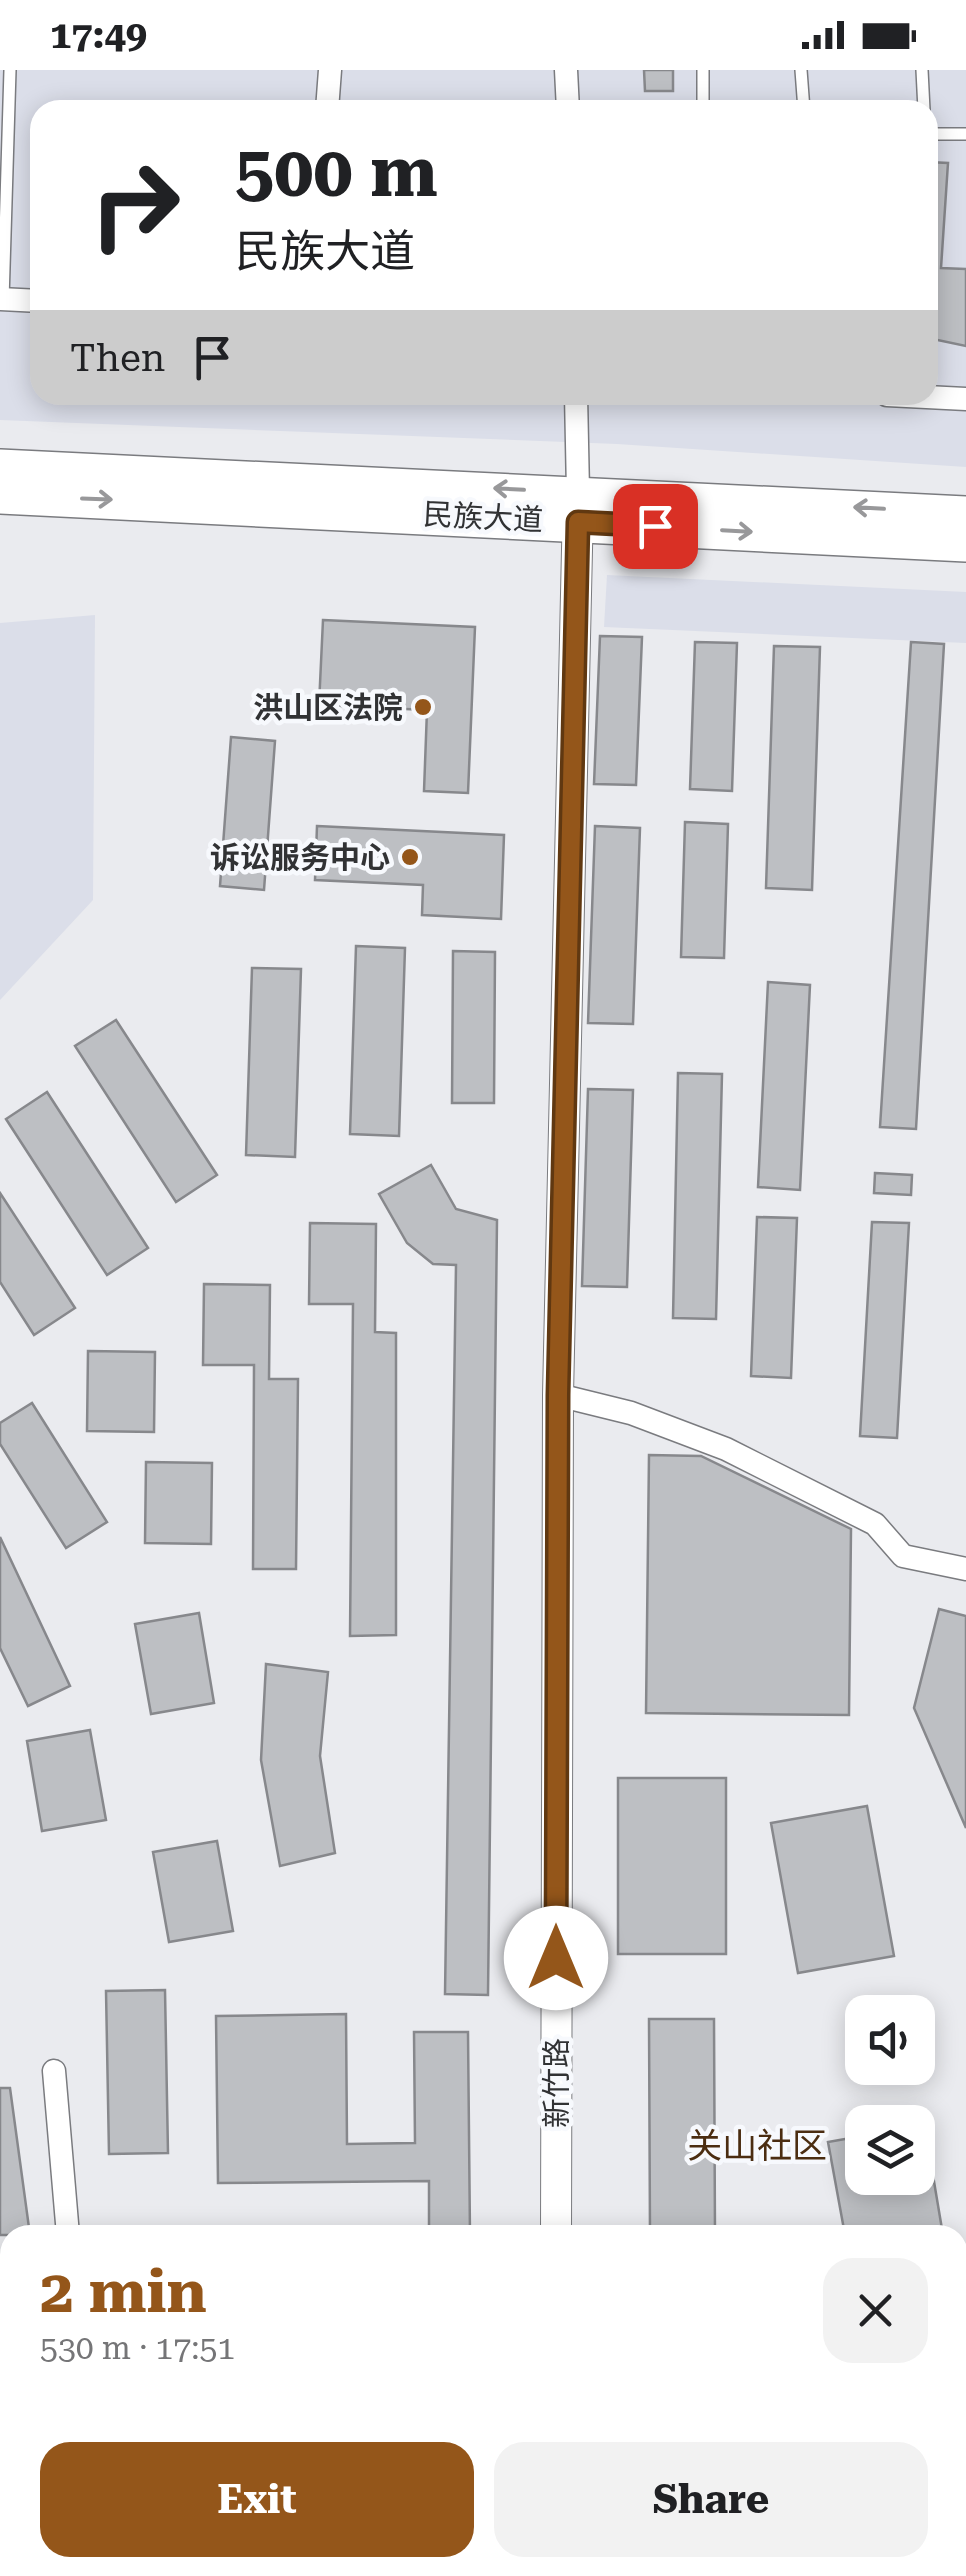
<!DOCTYPE html>
<meta charset="utf-8">
<style>
:root{--surface:#fff;--page:#f2f2f2;--text:#202124;--muted:#757577;--accent:#94561a}
body{margin:0;font-family:"Roboto Serif","Noto Sans SC",serif;background:var(--page);color:var(--text);height:100vh;display:flex;flex-direction:column;font-size:38px;white-space:nowrap}
*{box-sizing:border-box;margin:0}
p{font-size:32px;color:var(--muted)}
.icon{flex:none;width:55px;height:55px;fill:none;stroke:currentColor;stroke-width:2;stroke-linecap:round;stroke-linejoin:round}
.map{position:relative;flex:1;overflow:hidden}
.sheet{position:absolute;left:0px;top:2155px;width:968px;height:352px;display:flex;flex-direction:column;background:var(--surface);border-radius:30px 30px 0 0;box-shadow:0 5px 25px #0003}
.sheet>*{flex:none}
.banner{position:absolute;left:30px;top:30px;width:908px;height:305px;border-radius:30px;box-shadow:0 5px 25px #0003;background:#fff;color:var(--text);overflow:hidden}
.fabs{position:absolute;left:845px;top:1925px;display:grid;gap:20px}
.fabs a{display:grid;place-items:center;width:90px;height:90px;border-radius:20px;background:var(--surface);box-shadow:0 5px 25px #0003;font-size:50px}
.pin{position:absolute;display:grid;place-items:center;width:85px;height:85px;color:#fff;margin:-42px;border-radius:20px;box-shadow:0 5px 15px #0006}
.me{position:absolute;width:110px;margin:-55px;rotate:0deg;stroke-linejoin:round;filter:drop-shadow(0 0 8px #0008)}
.turn{display:flex;align-items:center;gap:35px;height:210px;padding:0 40px;font-size:45px}
.turn .icon{width:130px;height:130px;stroke-width:2.5}
.turn b{display:block;font-size:70px;line-height:85px}
.then{display:flex;align-items:center;height:95px;padding:0 40px;background:#0003;gap:20px;font-size:38px}
.round{display:grid;place-items:center;flex:none;width:105px;height:105px;border-radius:30px;background:var(--page)}
.headline{display:flex;align-items:center;justify-content:space-between;height:170px;padding:0 40px}
h1{font-size:60px;font-weight:700;line-height:75px;color:var(--accent)}
.button{display:flex;gap:20px;margin-top:auto;padding:20px 40px}
.button a{flex:1;height:115px;border-radius:30px;background:var(--accent);color:#fff;font-size:40px;font-weight:700;line-height:115px;text-align:center}
.button a+a{background:var(--page);color:var(--text)}
.status{display:flex;justify-content:space-between;align-items:center;height:70px;padding:0 50px;background:var(--surface);direction:ltr}
.status svg{height:28px;fill:currentColor}
.map>svg:first-child{display:block}
.built{fill:#dbdee9;fill-rule:evenodd}
.building{fill:#bdbfc3;stroke:#87888c;stroke-width:2.5}
.lines{fill:none;stroke-linecap:round;stroke-linejoin:round}
.lane-casing{stroke:#7a7b7f;stroke-width:14}
.street-casing{stroke:#7a7b7f;stroke-width:25}
.secondary-casing{stroke:#7a7b7f;stroke-width:32}
.primary-casing{stroke:#7a7b7f;stroke-width:38}
.lane{stroke:#fff;stroke-width:11}
.street{stroke:#fff;stroke-width:22}
.secondary{stroke:#fff;stroke-width:30}
.primary{stroke:#fff;stroke-width:35}
.oneway{stroke:#98989a}
.route-casing{stroke:#603811;stroke-width:25}
.route{stroke:#94561a;stroke-width:18}
.poi-dot{fill:#94561a;stroke:#f7f9fd;stroke-width:4}
.labels{text-anchor:middle;dominant-baseline:central;stroke-width:9;stroke-linejoin:round;paint-order:stroke}
.street-label{font-size:30px;fill:#313234;stroke:#f7f9fd}
.poi-label{font-size:30px;font-weight:bold;fill:#313234;stroke:#f7f9fd;text-anchor:end}
.quarter-label{font-size:35px;fill:#4b2d11;stroke:#f7f9fd}
</style>
<div class="status"><b>17:49</b><svg viewBox="0 0 49 12"><path d="M0 12V9h3v3zM5 12V6h3v6zM10 12V3h3v9zM15 12V0h3v12zM26 1h20v11H26zM47 4h2v5h-2z"/></svg></div>
<div class="map">
<svg width="966" height="2506" viewBox="0 0 966 2506">
<rect width="100%" height="100%" fill="#eaebef"/>
<g class="built">
<path d="M 0,0 L 966,0 L 966,397 L 617,374 L 0,350 ZM 40,40 L 928,40 L 928,325 L 40,325 Z"/>
<path d="M 607,505 L 966,522 L 966,573 L 604,557 Z"/>
<path d="M 95,545 L 93,830 L 0,930 L 0,553 Z"/>
<path d="M 958,2263 L 966,2263 L 966,2506 L 611,2506 L 610,2498 L 958,2498 Z"/>
</g>
<g class="building">
<path d="M 644,0 L 673,0 L 673,21 L 645,21 Z"/>
<path d="M 928,92 L 948,93 L 941,198 L 966,199 L 966,276 L 928,268 Z"/>
<path d="M 323,550 L 475,557 L 468,723 L 424,721 L 427,640 L 319,635 Z"/>
<path d="M 600,566 L 642,567 L 636,715 L 594,714 Z"/>
<path d="M 695,572 L 737,573 L 732,721 L 690,719 Z"/>
<path d="M 911,572 L 944,574 L 916,1059 L 880,1057 Z"/>
<path d="M 774,576 L 820,577 L 812,820 L 766,818 Z"/>
<path d="M 231,667 L 275,671 L 264,820 L 220,816 Z"/>
<path d="M 685,752 L 728,754 L 724,888 L 681,887 Z"/>
<path d="M 317,756 L 504,765 L 501,849 L 422,845 L 423,815 L 315,810 Z"/>
<path d="M 595,756 L 640,758 L 633,954 L 588,953 Z"/>
<path d="M 356,876 L 405,878 L 399,1066 L 350,1064 Z"/>
<path d="M 453,881 L 495,882 L 494,1033 L 452,1033 Z"/>
<path d="M 252,898 L 301,899 L 295,1087 L 246,1085 Z"/>
<path d="M 768,912 L 810,915 L 800,1120 L 758,1117 Z"/>
<path d="M 116,950 L 217,1105 L 176,1132 L 75,976 Z"/>
<path d="M 678,1003 L 722,1004 L 716,1249 L 673,1248 Z"/>
<path d="M 588,1019 L 633,1020 L 627,1217 L 582,1216 Z"/>
<path d="M 47,1022 L 148,1178 L 107,1205 L 6,1049 Z"/>
<path d="M 431,1095 L 456,1139 L 497,1150 L 488,1925 L 445,1924 L 456,1195 L 433,1194 L 407,1173 L 379,1124 Z"/>
<path d="M 875,1103 L 912,1105 L 911,1125 L 874,1123 Z"/>
<path d="M 0,1123 L 75,1238 L 34,1265 L 0,1212 Z"/>
<path d="M 757,1147 L 797,1148 L 791,1308 L 751,1306 Z"/>
<path d="M 872,1152 L 909,1153 L 897,1368 L 860,1366 Z"/>
<path d="M 310,1153 L 376,1154 L 375,1262 L 396,1263 L 396,1565 L 350,1566 L 353,1234 L 309,1234 Z"/>
<path d="M 204,1214 L 270,1215 L 269,1309 L 298,1309 L 296,1499 L 253,1499 L 254,1295 L 203,1295 Z"/>
<path d="M 88,1281 L 155,1282 L 154,1362 L 87,1361 Z"/>
<path d="M 32,1333 L 107,1452 L 66,1478 L 0,1374 L 0,1353 Z"/>
<path d="M 649,1385 L 701,1386 L 851,1459 L 849,1645 L 646,1643 Z"/>
<path d="M 146,1392 L 212,1393 L 211,1474 L 145,1473 Z"/>
<path d="M 0,1467 L 70,1616 L 28,1636 L 0,1578 Z"/>
<path d="M 939,1539 L 966,1546 L 966,1758 L 914,1638 Z"/>
<path d="M 199,1543 L 214,1633 L 151,1644 L 135,1554 Z"/>
<path d="M 266,1594 L 328,1602 L 320,1686 L 335,1783 L 280,1796 L 261,1690 Z"/>
<path d="M 90,1660 L 106,1750 L 42,1761 L 27,1671 Z"/>
<rect x="618" y="1708" width="108" height="176"/>
<path d="M 867,1736 L 894,1886 L 798,1903 L 771,1753 Z"/>
<path d="M 217,1771 L 233,1861 L 169,1872 L 153,1782 Z"/>
<path d="M 165,1920 L 168,2083 L 109,2084 L 106,1921 Z"/>
<path d="M 346,1944 L 347,2074 L 415,2073 L 414,1962 L 468,1962 L 470,2165 L 429,2165 L 429,2111 L 218,2113 L 216,1946 Z"/>
<path d="M 649,1949 L 714,1949 L 715,2165 L 650,2165 Z"/>
<path d="M 0,2018 L 10,2018 L 30,2165 L 0,2165 Z"/>
<path d="M 926,2064 L 943,2165 L 845,2165 L 828,2072 L 862,2066 L 862,2108 L 918,2108 L 918,2065 Z"/>
</g>
<g class="lines">
<g class="lane-casing">
<g id="lane">
<path d="M 801,0 L 804,40"/>
<path d="M 922,0 L 924,40"/>
<path d="M 703,40 L 703,0"/>
<path d="M 928,64 L 966,64"/>
<path d="M 3,230 L 10,0"/>
</g>
</g>
<g class="street-casing">
<g id="street">
<path d="M 566,0 L 568,40"/>
<path d="M 327,40 L 330,0"/>
<path d="M 0,229 L 40,231"/>
<path d="M 576,325 L 578,422"/>
<path d="M 887,325 L 966,329"/>
<path d="M 558,1325 L 631,1343 L 726,1379 L 875,1454 L 903,1486 L 966,1499"/>
<path d="M 54,2001 L 68,2165"/>
<path d="M 95,2498 L 96,2506"/>
</g>
</g>
<g class="secondary-casing">
<g id="secondary">
<path d="M 556,2165 L 558,1325 L 578,435"/>
<path d="M 555,2506 L 555,2498"/>
</g>
</g>
<g class="primary-casing">
<g id="primary">
<path d="M 0,397 L 966,444"/>
<path d="M 0,426 L 966,474"/>
</g>
</g>
<use href="#lane" class="lane"/>
<use href="#street" class="street"/>
<use href="#secondary" class="secondary"/>
<use href="#primary" class="primary"/>
</g>
<defs><path id="oneway-shaft" d="M-6 0H5M1.5-3L5.5 0L1.5 3" fill="none" stroke-width="1.6" stroke-linecap="round" stroke-linejoin="round" transform="scale(2.5)"/></defs>
<g class="oneway">
<use href="#oneway-shaft" transform="translate(509 419) rotate(-177)"/>
<use href="#oneway-shaft" transform="translate(97 429) rotate(2)"/>
<use href="#oneway-shaft" transform="translate(869 438) rotate(-177)"/>
<use href="#oneway-shaft" transform="translate(737 461) rotate(3)"/>
</g>
<g class="lines">
<g class="route-casing">
<path id="route" d="M 556,1888 L 558,1325 L 578,452 L 655,456"/>
</g>
<use href="#route" class="route"/>
</g>
<g class="poi-dot">
<circle cx="423" cy="637" r="10"/>
<circle cx="410" cy="787" r="10"/>
</g>
<g class="labels">
<g class="street-label">
<text transform="translate(483 447) rotate(3)">民族大道</text>
<text transform="translate(556 2013) rotate(-90)">新竹路</text>
</g>
<g class="poi-label">
<text x="403" y="637">洪山区法院</text>
<text x="390" y="787">诉讼服务中心</text>
</g>
<g class="quarter-label">
<text x="757" y="2076">关山社区</text>
</g>
</g>
</svg>
<div class="fabs">
<a><svg class="icon" aria-label="sound" viewBox="0 0 24 24"><path d="M4 9h4l5-4v14l-5-4H4zM17 9q2 3 0 6"/></svg></a>
<a><svg class="icon" aria-label="layers" viewBox="0 0 24 24"><path d="M12 4l9 5-9 5-9-5zM3 14l9 5 9-5"/></svg></a>
</div>
<div class="pin" style="left:655px;top:456px;background:#d93025"><svg class="icon" aria-label="arrive" viewBox="0 0 24 24"><path d="M6 21V4h12l-3 4 3 4H6"/></svg></div>
<svg class="me" style="left:556px;top:1888px" viewBox="-20 -20 40 40"><circle r="19" fill="#fff"/><path d="M0-13L10 11 0 6-10 11z" fill="#94561a"/></svg>
<div class="banner">
<div class="turn"><svg class="icon" aria-label="right" viewBox="0 0 24 24"><path d="M7 20v-9h11M14 6l5 5-5 5"/></svg><div><b>500 m</b>民族大道</div></div>
<div class="then">Then<svg class="icon" aria-label="arrive" viewBox="0 0 24 24"><path d="M6 21V4h12l-3 4 3 4H6"/></svg></div>
</div>
<section class="sheet">
<div class="headline"><div><h1>2 min</h1><p>530 m · 17:51</p></div><a class="round"><svg class="icon" aria-label="close" viewBox="0 0 24 24"><path d="M6 6l12 12M18 6L6 18"/></svg></a></div>
<div class="button"><a>Exit</a><a>Share</a></div>
</section>
</div>
